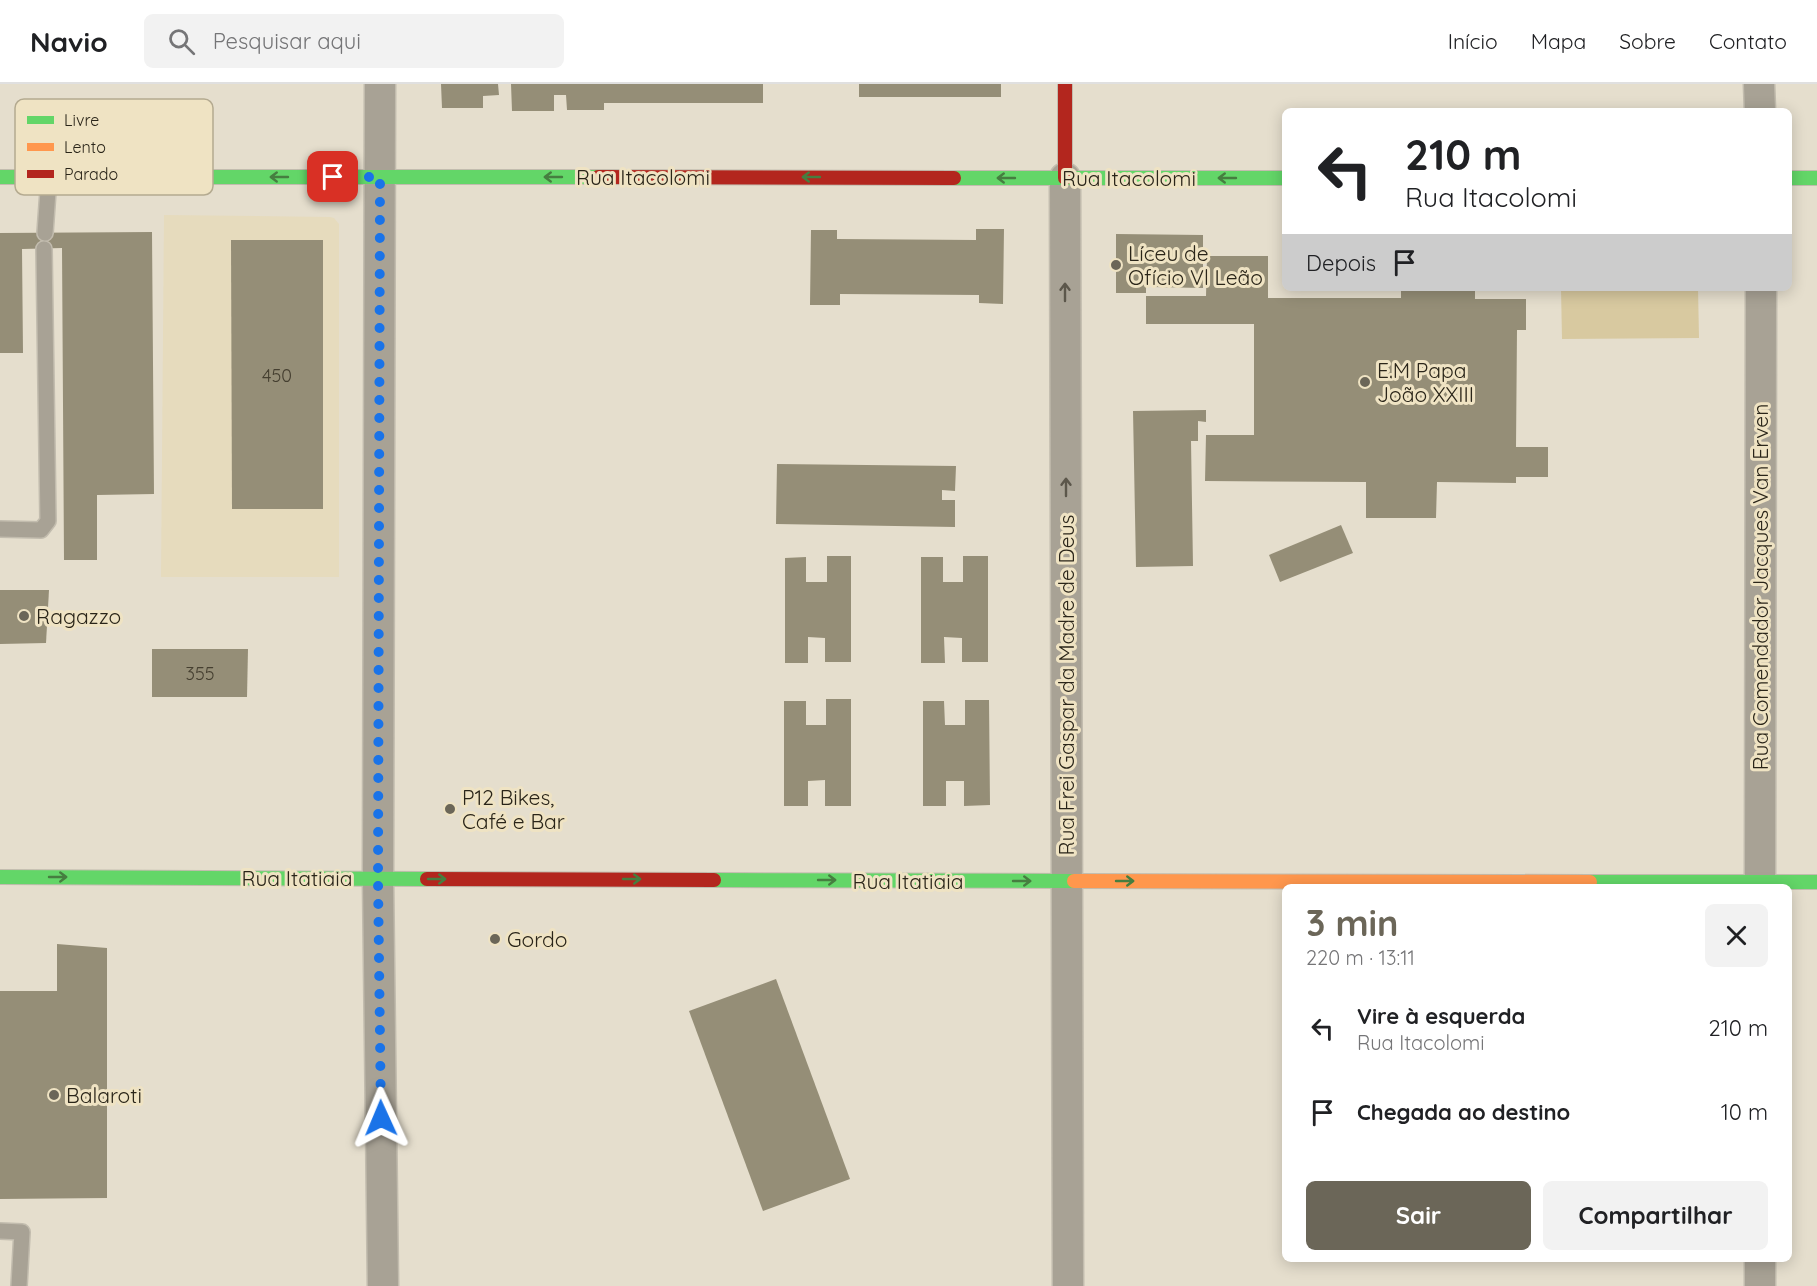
<!DOCTYPE html>
<html lang="pt">
<meta charset="utf-8">
<style>
:root{--surface:#fff;--page:#f2f2f2;--text:#202124;--muted:#757577;--line:#e0e0e0;--accent:#6b6658}
body{margin:0;font-family:Quicksand,sans-serif;background:var(--page);color:var(--text);height:100vh;display:flex;flex-direction:column;font-size:22px;white-space:nowrap}
*{box-sizing:border-box;margin:0}
p{font-size:20px;color:var(--muted)}
.icon{flex:none;width:33px;height:33px;fill:none;stroke:currentColor;stroke-width:2;stroke-linecap:round;stroke-linejoin:round}
.map{position:relative;flex:1;overflow:hidden}
.drawer{position:absolute;left:1282px;top:800px;width:510px;height:378px;display:flex;flex-direction:column;background:var(--surface);border-radius:9px;box-shadow:0 3px 15px #0003}
.drawer>*{flex:none}
.banner{position:absolute;left:1282px;top:24px;width:510px;height:183px;border-radius:9px;box-shadow:0 3px 15px #0003;background:#fff;color:var(--text);overflow:hidden}
.pin{position:absolute;display:grid;place-items:center;width:51px;height:51px;color:#fff;margin:-26px;border-radius:12px;box-shadow:0 3px 9px #0006}
.me{position:absolute;width:66px;margin:-33px;rotate:359deg;stroke-linejoin:round;filter:drop-shadow(0 0 4px #0008)}
.turn{display:flex;align-items:center;gap:21px;height:126px;padding:0 24px;font-size:27px}
.turn .icon{width:78px;height:78px;stroke-width:2.5}
.turn b{display:block;font-size:42px;line-height:51px}
.then{display:flex;align-items:center;height:57px;padding:0 24px;background:#0003;gap:12px;font-size:22px}
.round{display:grid;place-items:center;flex:none;width:63px;height:63px;border-radius:9px;background:var(--page)}
.summary{display:flex;align-items:center;justify-content:space-between;height:102px;padding:0 24px}
h1{font-size:36px;font-weight:700;line-height:45px;color:var(--accent)}
.action{display:flex;gap:12px;margin-top:auto;padding:12px 24px}
.action a{flex:1;height:69px;border-radius:9px;background:var(--accent);color:#fff;font-size:24px;font-weight:700;line-height:69px;text-align:center}
.action a+a{background:var(--page);color:var(--text)}
ul{padding:0;list-style:none}
li{display:flex;align-items:center;gap:18px;height:84px;padding:0 24px}
li div{flex:1}
li b{display:block;font-size:22px}
li em{font-style:normal}
header{display:flex;align-items:center;gap:36px;box-sizing:border-box;height:84px;padding:0 30px;background:var(--surface);border-bottom:2px solid var(--line)}
header strong{font-size:28px}
nav{display:flex;gap:33px;margin-inline-start:auto;font-size:21px}
.search{width:420px;height:54px;background:var(--page);display:flex;align-items:center;gap:15px;box-sizing:border-box;padding:0 21px;border-radius:9px;color:var(--muted);font-size:22px}
.map>svg:first-child{display:block}
.built{fill:#e6dbbd}
.green{fill:#d8c9a0}
.building{fill:#958e77}
.lines{fill:none;stroke-linecap:round;stroke-linejoin:round}
.lane-casing{stroke:#c2bcae;stroke-width:18}
.street-casing{stroke:#c2bcae;stroke-width:33}
.fast-casing{stroke:#c2bcae;stroke-width:16}
.slow-casing{stroke:#c2bcae;stroke-width:16}
.jam-casing{stroke:#c2bcae;stroke-width:16}
.lane{stroke:#a8a295;stroke-width:15}
.street{stroke:#a8a295;stroke-width:30}
.fast{stroke:#63d668;stroke-width:14}
.slow{stroke:#ff974d;stroke-width:14}
.jam{stroke:#b3261e;stroke-width:14}
.oneway{stroke:#467e40}
.oneway2{stroke:#5c574b}
.route{stroke:#1a73e8;stroke-width:10;stroke-dasharray:0 18}
.poi-dot{fill:#6b6658;stroke:#efe3c3;stroke-width:2}
.labels{text-anchor:middle;dominant-baseline:central;stroke-width:6;stroke-linejoin:round;paint-order:stroke}
.number-label{font-size:18px;fill:#453f30}
.street-label{font-size:21px;fill:#2a2519;stroke:#efe3c3}
.poi-label{font-size:21px;fill:#2a2519;stroke:#efe3c3;text-anchor:start}
.key{fill:#efe3c3;stroke:#b4aa90;stroke-width:1.5}
.key-label{font-size:16px;fill:#2a2519}
</style>
<header>
<strong>Navio</strong>
<div class="search"><svg class="icon" aria-label="search" viewBox="0 0 24 24"><circle cx="10" cy="10" r="6"/><path d="M15 15l6 6"/></svg>Pesquisar aqui</div>
<nav><a>Início</a><a>Mapa</a><a>Sobre</a><a>Contato</a></nav>
</header>
<div class="map">
<svg width="1817" height="1202" viewBox="0 0 1817 1202">
<rect width="100%" height="100%" fill="#e5decd"/>
<path class="built" d="M 164,131 L 330,133 L 334,134 L 339,140 L 339,493 L 161,493 Z"/>
<path class="green" d="M 1561,204 L 1698,204 L 1699,254 L 1562,255 Z"/>
<g class="building">
<path d="M 441,0 L 498,0 L 499,11 L 483,12 L 483,24 L 442,24 Z"/>
<path d="M 511,0 L 763,0 L 763,19 L 604,19 L 604,26 L 567,26 L 566,11 L 554,11 L 554,27 L 512,27 Z"/>
<rect x="859" y="0" width="142" height="13"/>
<path d="M 976,145 L 1004,145 L 1003,220 L 979,219 L 979,211 L 840,210 L 840,221 L 810,221 L 811,146 L 837,146 L 837,155 L 976,156 Z"/>
<path d="M 152,148 L 154,410 L 97,411 L 97,476 L 64,476 L 62,164 L 22,165 L 23,269 L 0,269 L 0,149 Z"/>
<path d="M 1116,150 L 1203,151 L 1203,204 L 1152,203 L 1152,196 L 1146,196 L 1146,209 L 1116,209 Z"/>
<path d="M 231,156 L 323,156 L 323,425 L 232,425 Z"/>
<path d="M 1207,172 L 1268,172 L 1268,214 L 1401,214 L 1401,204 L 1475,204 L 1475,215 L 1526,215 L 1526,246 L 1517,246 L 1516,363 L 1548,363 L 1548,393 L 1516,393 L 1516,399 L 1437,398 L 1436,434 L 1366,434 L 1366,398 L 1205,397 L 1206,351 L 1254,351 L 1254,240 L 1146,240 L 1146,212 L 1206,212 Z"/>
<path d="M 1206,326 L 1206,338 L 1198,337 L 1198,357 L 1191,357 L 1193,482 L 1136,483 L 1133,327 Z"/>
<path d="M 777,380 L 956,382 L 955,407 L 942,406 L 942,416 L 955,416 L 955,443 L 776,440 Z"/>
<path d="M 1341,441 L 1353,469 L 1280,498 L 1269,471 Z"/>
<path d="M 827,472 L 851,472 L 851,578 L 825,578 L 825,554 L 808,553 L 808,579 L 785,579 L 785,474 L 806,473 L 806,498 L 827,498 Z"/>
<path d="M 963,472 L 988,472 L 988,578 L 962,578 L 962,554 L 944,553 L 945,579 L 921,579 L 921,473 L 943,473 L 943,498 L 963,498 Z"/>
<path d="M 0,506 L 49,506 L 46,559 L 0,560 Z"/>
<path d="M 152,565 L 248,565 L 247,613 L 152,613 Z"/>
<path d="M 826,615 L 851,615 L 851,722 L 825,722 L 825,696 L 808,697 L 808,722 L 784,722 L 784,617 L 806,617 L 806,641 L 826,641 Z"/>
<path d="M 965,616 L 989,616 L 990,721 L 964,722 L 964,697 L 946,697 L 946,722 L 923,722 L 923,617 L 944,617 L 945,641 L 965,641 Z"/>
<path d="M 57,860 L 107,864 L 107,1114 L 0,1115 L 0,907 L 57,907 Z"/>
<path d="M 776,895 L 850,1095 L 763,1127 L 689,927 Z"/>
</g>
<g class="lines">
<g class="lane-casing">
<g id="lane">
<path d="M 45,149 L 49,93"/>
<path d="M 0,445 L 41,446 L 48,437 L 44,165"/>
<path d="M 0,1147 L 22,1148 L 19,1202"/>
</g>
</g>
<g class="street-casing">
<g id="street">
<path d="M 380,0 L 378,795 L 383,1202"/>
<path d="M 1759,0 L 1760,27"/>
<path d="M 1065,94 L 1068,1202"/>
<path d="M 1760,802 L 1761,204"/>
<path d="M 1760,1174 L 1760,1202"/>
</g>
</g>
<g class="fast-casing">
<g id="fast">
<path d="M 0,93 L 598,93"/>
<path d="M 954,94 L 1286,94"/>
<path d="M 1790,94 L 1817,94"/>
<path d="M 0,793 L 427,795"/>
<path d="M 714,796 L 1074,797"/>
<path d="M 1590,798 L 1817,798"/>
</g>
</g>
<g class="slow-casing">
<path id="slow" d="M 1074,797 L 1590,798"/>
</g>
<g class="jam-casing">
<g id="jam">
<path d="M 1065,0 L 1065,94"/>
<path d="M 598,93 L 954,94"/>
<path d="M 427,795 L 714,796"/>
</g>
</g>
<use href="#lane" class="lane"/>
<use href="#street" class="street"/>
<use href="#fast" class="fast"/>
<use href="#slow" class="slow"/>
<use href="#jam" class="jam"/>
</g>
<defs><path id="oneway-shaft" d="M-6 0H5M1.5-3L5.5 0L1.5 3" fill="none" stroke-width="1.6" stroke-linecap="round" stroke-linejoin="round" transform="scale(1.5)"/></defs>
<g class="oneway">
<use href="#oneway-shaft" transform="translate(279 93) rotate(-180)"/>
<use href="#oneway-shaft" transform="translate(553 93) rotate(-180)"/>
<use href="#oneway-shaft" transform="translate(811 93) rotate(-180)"/>
<use href="#oneway-shaft" transform="translate(1006 94) rotate(-180)"/>
<use href="#oneway-shaft" transform="translate(1227 94) rotate(-180)"/>
<use href="#oneway-shaft" transform="translate(58 793)"/>
<use href="#oneway-shaft" transform="translate(437 795)"/>
<use href="#oneway-shaft" transform="translate(632 795)"/>
<use href="#oneway-shaft" transform="translate(827 796)"/>
<use href="#oneway-shaft" transform="translate(1022 797)"/>
<use href="#oneway-shaft" transform="translate(1125 797)"/>
</g>
<g class="oneway2">
<use href="#oneway-shaft" transform="translate(1065 208) rotate(-90)"/>
<use href="#oneway-shaft" transform="translate(1066 403) rotate(-90)"/>
</g>
<g class="lines">
<path class="route" d="M 333,93 L 380,93 L 378,795 L 381,1034"/>
</g>
<g class="poi-dot">
<circle cx="1116" cy="181" r="6"/>
<circle cx="1365" cy="298" r="6"/>
<circle cx="24" cy="532" r="6"/>
<circle cx="450" cy="725" r="6"/>
<circle cx="495" cy="855" r="6"/>
<circle cx="54" cy="1011" r="6"/>
</g>
<g class="labels">
<g class="number-label">
<text x="277" y="291">450</text>
<text x="200" y="589">355</text>
</g>
<g class="street-label">
<text x="643" y="93">Rua Itacolomi</text>
<text x="1129" y="94">Rua Itacolomi</text>
<text transform="translate(1760 503) rotate(-90)">Rua Comendador Jacques Van Erven</text>
<text transform="translate(1066 601) rotate(-90)">Rua Frei Gaspar da Madre de Deus</text>
<text x="297" y="794">Rua Itatiaia</text>
<text x="908" y="797">Rua Itatiaia</text>
</g>
<g class="poi-label">
<text x="1128" y="169">Líceu de<tspan x="1128" dy="24">Ofício Vl Leão</tspan></text>
<text x="1377" y="286">E.M Papa<tspan x="1377" dy="24">João XXIII</tspan></text>
<text x="36" y="532">Ragazzo</text>
<text x="462" y="713">P12 Bikes,<tspan x="462" dy="24">Café e Bar</tspan></text>
<text x="507" y="855">Gordo</text>
<text x="66" y="1011">Balaroti</text>
</g>
</g>
<rect x="15" y="15" width="198" height="96" rx="9" class="key"/>
<rect x="27" y="32" width="27" height="8" fill="#63d668"/>
<rect x="27" y="59" width="27" height="8" fill="#ff974d"/>
<rect x="27" y="86" width="27" height="8" fill="#b3261e"/>
<g class="key-label">
<text x="64" y="42">Livre</text>
<text x="64" y="69">Lento</text>
<text x="64" y="96">Parado</text>
</g>
</svg>
<div class="pin" style="left:333px;top:93px;background:#d93025"><svg class="icon" aria-label="arrive" viewBox="0 0 24 24"><path d="M6 21V4h12l-3 4 3 4H6"/></svg></div>
<svg class="me" style="left:381px;top:1034px" viewBox="-20 -20 40 40"><path d="M0-17L14 15 0 8-14 15z" fill="#1a73e8" stroke="#fff" stroke-width="4"/></svg>
<div class="banner">
<div class="turn"><svg class="icon" aria-label="left" viewBox="0 0 24 24"><path d="M17 20v-9H6M10 6l-5 5 5 5"/></svg><div><b>210 m</b>Rua Itacolomi</div></div>
<div class="then">Depois<svg class="icon" aria-label="arrive" viewBox="0 0 24 24"><path d="M6 21V4h12l-3 4 3 4H6"/></svg></div>
</div>
<section class="drawer">
<div class="summary"><div><h1>3 min</h1><p>220 m · 13:11</p></div><a class="round"><svg class="icon" aria-label="close" viewBox="0 0 24 24"><path d="M6 6l12 12M18 6L6 18"/></svg></a></div>
<ul>
<li><svg class="icon" aria-label="left" viewBox="0 0 24 24"><path d="M17 20v-9H6M10 6l-5 5 5 5"/></svg><div><b>Vire à esquerda</b><p>Rua Itacolomi</p></div><em>210 m</em></li>
<li><svg class="icon" aria-label="arrive" viewBox="0 0 24 24"><path d="M6 21V4h12l-3 4 3 4H6"/></svg><div><b>Chegada ao destino</b></div><em>10 m</em></li>
</ul>
<div class="action"><a>Sair</a><a>Compartilhar</a></div>
</section>
</div>
